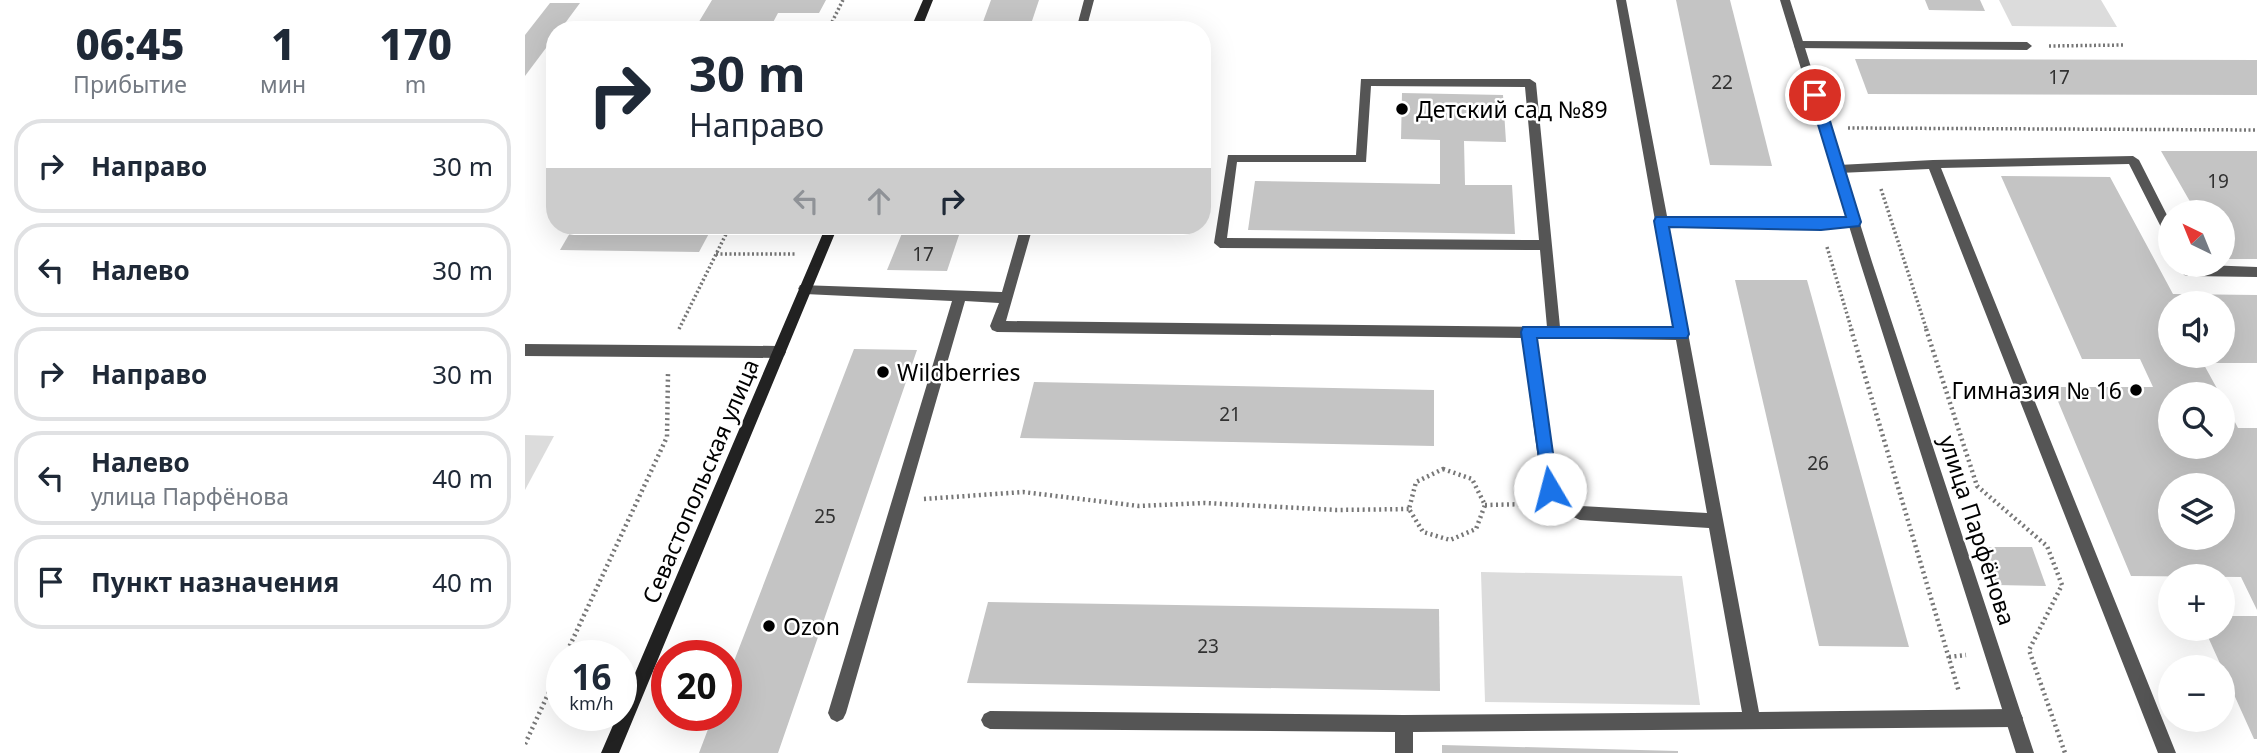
<!DOCTYPE html>
<html lang="ru">
<meta charset="utf-8">
<style>
:root{--surface:#fff;--page:#f2f2f3;--text:#1f2937;--muted:#747a83;--line:#e0e1e3}
body{margin:0;font-family:"Noto Sans",sans-serif;background:var(--page);color:var(--text);height:100vh;display:flex;flex-direction:column;font-size:26px;white-space:nowrap}
*{box-sizing:border-box;margin:0}
p{font-size:23px;color:var(--muted)}
.icon{flex:none;width:38px;height:38px;fill:none;stroke:currentColor;stroke-width:2;stroke-linecap:round;stroke-linejoin:round}
.map{position:relative;flex:1;overflow:hidden}
.details{display:flex;flex-direction:column;background:var(--surface);width:525px}
.details>*{flex:none}
.banner{position:absolute;left:21px;top:21px;width:665px;height:214px;border-radius:28px;box-shadow:0 7px 28px #0002;background:#fff;color:var(--text);overflow:hidden}
.needle{width:46px;rotate:317deg}
.controls{position:absolute;left:1633px;top:200px;display:grid;gap:14px}
.controls a{display:grid;place-items:center;width:77px;height:77px;border-radius:50%;background:var(--surface);box-shadow:0 7px 28px #0002;font-size:35px}
.speed{position:absolute;left:21px;top:640px;display:flex;gap:14px;font-size:35px;font-weight:700;text-align:center}
.speed>*{display:grid;place-content:center;width:91px;height:91px;border-radius:50%;background:var(--surface);box-shadow:0 7px 28px #0002;line-height:1}
.speed small{font-size:18px;font-weight:400}
.speed .limit{border:10px solid #d22;background:#fff;color:#111}
.pin{position:absolute;display:grid;place-items:center;width:60px;height:60px;color:#fff;margin:-30px;border:4px solid #fff;border-radius:50%;box-shadow:0 2px 7px #0007}
.me{position:absolute;width:77px;margin:-38px;rotate:352deg;stroke-linejoin:round;filter:drop-shadow(0 0 5px #0008)}
.turn{display:flex;align-items:center;gap:24px;height:147px;padding:0 28px;font-size:32px}
.turn .icon{width:91px;height:91px;stroke-width:2.5}
.turn b{display:block;font-size:49px;line-height:60px}
.lanes{display:flex;align-items:center;height:66px;padding:0 28px;background:#0003;justify-content:center;gap:35px;direction:ltr}
.lanes .off{opacity:.35}
.eta{display:flex;justify-content:space-evenly;align-items:center;height:119px;text-align:center}
.eta b{font-size:42px;font-weight:800;line-height:49px}
ul{padding:0;list-style:none}
li{display:flex;align-items:center;gap:21px;height:94px;margin:0 14px 10px;padding:0 14px;border:4px solid var(--line);border-radius:28px}
li div{flex:1}
li b{display:block;font-size:26px}
li em{font-style:normal}
main{display:flex;flex:1;min-height:0}
.map>svg:first-child{display:block}
.green{fill:#dcdcdc}
.building{fill:#c4c4c4;fill-rule:evenodd}
.lines{fill:none;stroke-linecap:round;stroke-linejoin:round}
.path-far1{stroke:#777;stroke-width:3.5;stroke-dasharray:2 2.5;stroke-linecap:butt}
.path{stroke:#777;stroke-width:4.5;stroke-dasharray:2 3.5;stroke-linecap:butt}
.lane{fill:#555;fill-rule:evenodd}
.street{fill:#555;fill-rule:evenodd}
.secondary{fill:#222;fill-rule:evenodd}
.route{fill:#1a73e8;stroke:#114b97;stroke-width:2}
.poi-dot{fill:#000;stroke:#fff;stroke-width:2.5}
.labels{text-anchor:middle;dominant-baseline:central;stroke-width:5;stroke-linejoin:round;paint-order:stroke}
.number-label{font-size:19px;fill:#313131}
.poi-label{font-size:23px;fill:#000;stroke:#fff;text-anchor:start}
.street-label{font-size:23px;fill:#000;stroke:#fff}
</style>
<main>
<section class="details">
<div class="eta">
<div><b>06:45</b><p>Прибытие</p></div>
<div><b>1</b><p>мин</p></div>
<div><b>170</b><p>m</p></div>
</div>
<ul>
<li><svg class="icon" aria-label="right" viewBox="0 0 24 24"><path d="M7 20v-9h11M14 6l5 5-5 5"/></svg><div><b>Направо</b></div><em>30 m</em></li>
<li><svg class="icon" aria-label="left" viewBox="0 0 24 24"><path d="M17 20v-9H6M10 6l-5 5 5 5"/></svg><div><b>Налево</b></div><em>30 m</em></li>
<li><svg class="icon" aria-label="right" viewBox="0 0 24 24"><path d="M7 20v-9h11M14 6l5 5-5 5"/></svg><div><b>Направо</b></div><em>30 m</em></li>
<li><svg class="icon" aria-label="left" viewBox="0 0 24 24"><path d="M17 20v-9H6M10 6l-5 5 5 5"/></svg><div><b>Налево</b><p>улица Парфёнова</p></div><em>40 m</em></li>
<li><svg class="icon" aria-label="arrive" viewBox="0 0 24 24"><path d="M6 21V4h12l-3 4 3 4H6"/></svg><div><b>Пункт назначения</b></div><em>40 m</em></li>
</ul>
</section>
<div class="map">
<svg width="1732" height="753" viewBox="0 0 1732 753">
<rect width="100%" height="100%" fill="#fff"/>
<g class="green">
<path d="M 1474,0 L 1576,0 L 1592,27 L 1487,26 Z"/>
<path d="M 0,435 L 29,436 L 0,490 Z"/>
<path d="M 956,572 L 1157,576 L 1175,705 L 960,702 Z"/>
</g>
<g class="building">
<path d="M 187,0 L 301,0 L 294,13 L 253,13 L 244,30 L 169,30 Z"/>
<path d="M 466,0 L 514,0 L 504,30 L 455,30 Z"/>
<path d="M 1151,0 L 1205,0 L 1247,166 L 1185,165 Z"/>
<path d="M 1400,0 L 1455,0 L 1460,11 L 1404,10 Z"/>
<path d="M 25,3 L 55,3 L 35,30 L 30,30 L 30,36 L 0,76 L 0,35 Z"/>
<path d="M 1330,59 L 1732,60 L 1732,95 L 1343,94 Z"/>
<path d="M 877,93 L 978,95 L 981,142 L 939,141 L 940,185 L 987,185 L 990,234 L 723,230 L 730,181 L 915,184 L 915,140 L 876,139 Z"/>
<path d="M 1636,151 L 1732,151 L 1732,259 L 1698,259 L 1698,212 L 1671,212 Z"/>
<path d="M 1476,176 L 1585,177 L 1648,294 L 1732,295 L 1732,363 L 1678,363 L 1695,394 L 1645,394 L 1645,446 L 1698,446 L 1698,399 L 1713,428 L 1732,428 L 1732,610 L 1716,577 L 1606,576 L 1527,387 L 1628,387 L 1615,359 L 1557,359 ZM 1645,303 L 1698,303 L 1698,355 L 1645,355 ZM 1645,485 L 1698,485 L 1698,537 L 1645,537 Z"/>
<path d="M 49,226 L 188,226 L 174,252 L 35,250 Z"/>
<path d="M 380,226 L 437,226 L 422,271 L 362,270 Z"/>
<path d="M 1210,280 L 1282,280 L 1384,647 L 1294,646 Z"/>
<path d="M 329,349 L 392,350 L 253,753 L 174,753 L 188,716 L 201,716 L 201,682 Z"/>
<path d="M 509,382 L 909,390 L 909,446 L 495,438 Z"/>
<path d="M 1458,547 L 1507,547 L 1521,586 L 1471,585 Z"/>
<path d="M 463,602 L 914,609 L 915,691 L 442,683 Z"/>
<path d="M 1698,616 L 1732,616 L 1732,739 L 1729,739 L 1679,628 L 1698,628 Z"/>
<path d="M 917,745 L 1153,751 L 1153,753 L 917,753 Z"/>
</g>
<g class="lines">
<g class="path-far1">
<path d="M 303,30 L 318,0"/>
<path d="M 1524,46 L 1599,45"/>
<path d="M 1323,128 L 1732,130"/>
<path d="M 1356,189 L 1402,331"/>
<path d="M 1302,247 L 1327,331"/>
<path d="M 191,254 L 270,254"/>
<path d="M 154,329 L 205,226"/>
</g>
<g class="path">
<path d="M 1326,329 L 1434,692"/>
<path d="M 1401,329 L 1452,486 L 1522,546 L 1537,585 L 1504,650 L 1540,753"/>
<path d="M 918,469 L 947,479 L 960,505 L 951,529 L 925,540 L 898,532 L 884,509 L 891,482 Z"/>
<path d="M 399,499 L 498,492 L 614,506 L 680,503 L 812,510 L 884,509"/>
<path d="M 960,505 L 1007,504"/>
<path d="M 40,656 L 142,437 L 143,373"/>
<path d="M 1424,657 L 1441,655"/>
<path d="M 0,744 L 37,664"/>
</g>
<g class="lane">
<path d="M 559,0 L 569,0 L 561,30 L 551,30 Z"/>
<path d="M 1091,0 L 1101,0 L 1142,216 L 1296,219 L 1329,217 L 1335,222 L 1329,227 L 1296,229 L 1143,226 L 1234,712 L 1489,709 L 1495,712 L 1498,718 L 1495,724 L 1489,727 L 888,732 L 888,753 L 870,753 L 870,732 L 465,729 L 459,726 L 456,720 L 459,714 L 465,711 L 879,715 L 1217,712 L 1184,528 L 1055,520 L 1031,509 L 1017,489 L 997,338 L 472,332 L 467,330 L 465,326 L 474,303 L 440,301 L 321,713 L 318,719 L 312,722 L 306,719 L 303,713 L 427,301 L 280,294 L 273,289 L 275,285 L 477,292 L 496,226 L 508,226 L 481,321 L 1022,327 L 1015,250 L 695,248 L 689,243 L 703,155 L 831,155 L 836,79 L 1005,79 L 1011,83 L 1035,327 L 1149,328 ZM 846,86 L 1000,87 L 1014,240 L 702,238 L 712,162 L 841,162 ZM 1011,338 L 1151,340 L 1182,513 L 1056,506 L 1041,499 L 1032,487 Z"/>
<path d="M 1274,41 L 1502,42 L 1507,46 L 1502,50 L 1270,48 L 1269,45 Z"/>
<path d="M 1608,156 L 1614,160 L 1645,221 L 1645,239 L 1641,237 L 1604,164 L 1416,168 L 1651,753 L 1633,753 L 1404,169 L 1314,173 L 1308,169 L 1314,165 L 1408,160 Z"/>
<path d="M 1654,264 L 1732,267 L 1732,277 L 1664,276 L 1659,275 Z"/>
<path d="M 0,344 L 254,346 L 259,348 L 261,352 L 259,356 L 254,358 L 0,356 Z"/>
</g>
<path class="street" d="M 1255,0 L 1265,0 L 1347,262 L 1509,753 L 1491,753 L 1335,262 Z"/>
<g class="secondary">
<path d="M 398,0 L 408,0 L 396,30 L 385,30 Z"/>
<path d="M 301,226 L 313,226 L 94,753 L 76,753 L 92,716 L 96,716 L 96,706 Z"/>
</g>
</g>
<path class="route" d="M 1290,91 L 1297,95 L 1336,222 L 1334,226 L 1296,230 L 1144,227 L 1164,334 L 1162,338 L 1012,338 L 1033,489 L 1031,494 L 1025,496 L 1019,494 L 996,332 L 998,327 L 1148,327 L 1129,221 L 1131,217 L 1321,217 L 1284,95 Z"/>
<g class="poi-dot">
<circle cx="877" cy="109" r="7"/>
<circle cx="358" cy="372" r="7"/>
<circle cx="1611" cy="390" r="7"/>
<circle cx="244" cy="626" r="7"/>
</g>
<g class="labels">
<g class="number-label">
<text x="1534" y="77">17</text>
<text x="1197" y="82">22</text>
<text x="1693" y="181">19</text>
<text x="398" y="254">17</text>
<text x="705" y="414">21</text>
<text x="1293" y="463">26</text>
<text x="300" y="516">25</text>
<text x="683" y="646">23</text>
</g>
<g class="poi-label">
<text x="891" y="109">Детский сад №89</text>
<text x="372" y="372">Wildberries</text>
<text x="1597" y="390" text-anchor="end">Гимназия № 16</text>
<text x="258" y="626">Ozon</text>
</g>
<g class="street-label">
<text transform="translate(175 481) rotate(-67)">Севастопольская улица</text>
<text transform="translate(1453 530) rotate(72)">улица Парфёнова</text>
</g>
</g>
</svg>
<div class="controls">
<a><svg class="needle" viewBox="-14 -14 28 28"><path d="M0-13l5 13h-10z" fill="#e53935"/><path d="M0 13l5-13h-10z" fill="#747a83"/></svg></a>
<a><svg class="icon" aria-label="sound" viewBox="0 0 24 24"><path d="M4 9h4l5-4v14l-5-4H4zM17 9q2 3 0 6"/></svg></a>
<a><svg class="icon" aria-label="search" viewBox="0 0 24 24"><circle cx="10" cy="10" r="6"/><path d="M15 15l6 6"/></svg></a>
<a><svg class="icon" aria-label="layers" viewBox="0 0 24 24"><path d="M12 4l9 5-9 5-9-5zM3 14l9 5 9-5"/></svg></a>
<a>+</a>
<a>−</a>
</div>
<div class="speed"><div>16<small>km/h</small></div><div class="limit">20</div></div>
<div class="pin" style="left:1290px;top:95px;background:#d93025"><svg class="icon" aria-label="arrive" viewBox="0 0 24 24"><path d="M6 21V4h12l-3 4 3 4H6"/></svg></div>
<svg class="me" style="left:1025px;top:489px" viewBox="-20 -20 40 40"><circle r="19" fill="#fff"/><path d="M0-13L10 11 0 6-10 11z" fill="#1a73e8"/></svg>
<div class="banner">
<div class="turn"><svg class="icon" aria-label="right" viewBox="0 0 24 24"><path d="M7 20v-9h11M14 6l5 5-5 5"/></svg><div><b>30 m</b>Направо</div></div>
<div class="lanes"><svg class="icon off" aria-label="left" viewBox="0 0 24 24"><path d="M17 20v-9H6M10 6l-5 5 5 5"/></svg><svg class="icon off" aria-label="ahead" viewBox="0 0 24 24"><path d="M12 20V5M6 11l6-6 6 6"/></svg><svg class="icon" aria-label="right" viewBox="0 0 24 24"><path d="M7 20v-9h11M14 6l5 5-5 5"/></svg></div>
</div>
</div>
</main>
